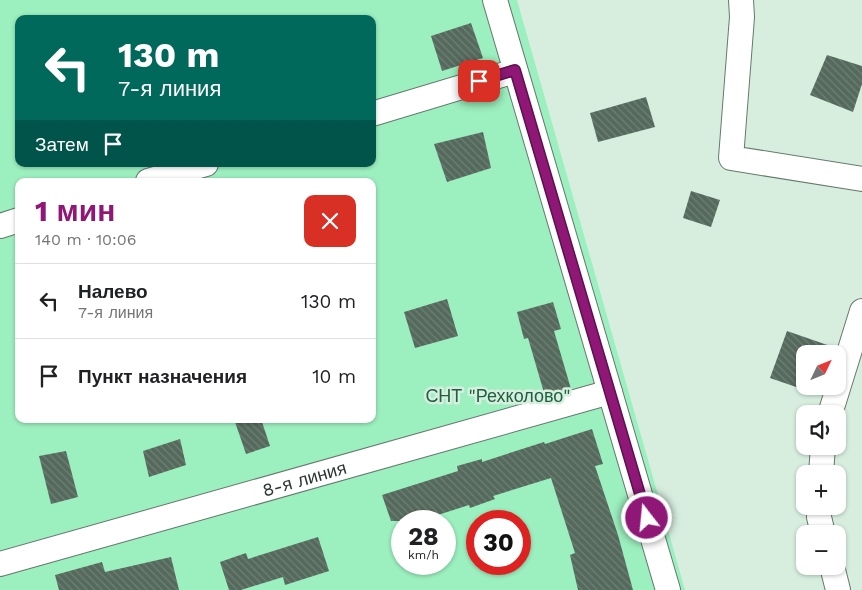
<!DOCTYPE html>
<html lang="ru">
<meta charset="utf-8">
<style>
:root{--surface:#fff;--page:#f2f2f2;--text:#202124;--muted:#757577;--line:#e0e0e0;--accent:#8f1877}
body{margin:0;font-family:"Work Sans",sans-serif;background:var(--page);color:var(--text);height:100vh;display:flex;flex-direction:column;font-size:19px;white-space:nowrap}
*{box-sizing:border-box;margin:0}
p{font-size:16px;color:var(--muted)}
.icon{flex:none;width:28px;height:28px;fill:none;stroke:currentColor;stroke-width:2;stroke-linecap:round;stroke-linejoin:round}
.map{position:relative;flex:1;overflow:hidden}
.drawer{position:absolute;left:15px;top:178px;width:361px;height:245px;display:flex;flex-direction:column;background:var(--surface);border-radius:10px;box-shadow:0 1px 4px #0004}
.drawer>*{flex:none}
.top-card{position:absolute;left:15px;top:15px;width:361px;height:152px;border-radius:10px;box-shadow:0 1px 4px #0004;background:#00695c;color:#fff;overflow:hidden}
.needle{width:32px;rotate:47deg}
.fabs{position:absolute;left:796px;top:345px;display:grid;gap:10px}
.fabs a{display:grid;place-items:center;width:50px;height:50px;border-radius:10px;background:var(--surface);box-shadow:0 1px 4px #0004;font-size:25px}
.speed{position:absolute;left:391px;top:510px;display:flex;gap:10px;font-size:25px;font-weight:700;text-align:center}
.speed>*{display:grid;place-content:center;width:65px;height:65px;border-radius:50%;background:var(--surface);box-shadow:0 1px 4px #0004;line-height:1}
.speed small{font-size:12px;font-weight:400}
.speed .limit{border:8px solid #d22;background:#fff;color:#111}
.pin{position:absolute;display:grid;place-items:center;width:42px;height:42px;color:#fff;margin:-21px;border-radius:10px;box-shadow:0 2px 8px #0006}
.me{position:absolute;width:55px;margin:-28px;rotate:344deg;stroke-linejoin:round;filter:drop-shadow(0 0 4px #0008)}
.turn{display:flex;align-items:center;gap:18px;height:105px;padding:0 20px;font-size:22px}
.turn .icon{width:65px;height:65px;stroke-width:2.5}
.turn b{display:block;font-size:35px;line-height:42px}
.then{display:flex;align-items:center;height:48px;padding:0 20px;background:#0003;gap:10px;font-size:19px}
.round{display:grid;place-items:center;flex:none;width:52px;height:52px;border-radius:10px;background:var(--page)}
.summary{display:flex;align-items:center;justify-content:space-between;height:85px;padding:0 20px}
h1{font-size:30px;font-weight:700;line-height:38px;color:var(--accent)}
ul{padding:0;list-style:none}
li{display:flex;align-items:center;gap:15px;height:75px;padding:0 20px;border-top:1px solid var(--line)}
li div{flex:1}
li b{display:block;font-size:19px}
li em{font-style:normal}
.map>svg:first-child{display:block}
.green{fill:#9cefbf;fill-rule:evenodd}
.building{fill:url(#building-back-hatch)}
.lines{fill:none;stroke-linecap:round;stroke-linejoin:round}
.minor-casing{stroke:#64796c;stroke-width:26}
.minor{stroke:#fff;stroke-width:24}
.route-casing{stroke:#5d104d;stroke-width:12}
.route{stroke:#8f1877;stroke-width:9}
.labels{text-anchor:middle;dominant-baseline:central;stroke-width:5;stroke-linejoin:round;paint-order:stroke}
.park-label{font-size:18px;fill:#1c6240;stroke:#d7eedf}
.street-label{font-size:18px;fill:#2f3732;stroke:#d7eedf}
</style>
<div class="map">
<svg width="862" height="590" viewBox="0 0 862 590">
<defs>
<pattern id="building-back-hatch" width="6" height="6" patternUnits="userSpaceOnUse" patternTransform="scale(1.25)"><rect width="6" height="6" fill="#55695d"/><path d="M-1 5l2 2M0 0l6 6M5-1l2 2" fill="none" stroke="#708076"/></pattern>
</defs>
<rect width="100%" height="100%" fill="#d7eedf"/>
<path class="green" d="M 0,0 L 517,0 L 685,590 L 0,590 ZM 19,19 L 372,19 L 372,164 L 19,164 ZM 19,181 L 372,181 L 372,419 L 19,419 ZM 402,521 L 445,521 L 445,564 L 402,564 ZM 478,521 L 520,521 L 520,564 L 478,564 Z"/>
<g class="building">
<path d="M 471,23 L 483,58 L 442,71 L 431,36 Z"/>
<path d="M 827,55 L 862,66 L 862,84 L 853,112 L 810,95 Z"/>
<path d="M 646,97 L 655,127 L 598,142 L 590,113 Z"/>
<path d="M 483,132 L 491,168 L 447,182 L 434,144 Z"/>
<path d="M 691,191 L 720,200 L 711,227 L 683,218 Z"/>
<path d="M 447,299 L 458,336 L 415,348 L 404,312 Z"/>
<path d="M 553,302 L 561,329 L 554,331 L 571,389 L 545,396 L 528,338 L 524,339 L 517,312 Z"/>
<path d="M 787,331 L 836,348 L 834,354 L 805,354 L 805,370 L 799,388 L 770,378 Z"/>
<path d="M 234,419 L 261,419 L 270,446 L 246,454 Z"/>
<path d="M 592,429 L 603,464 L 595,466 L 618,535 L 633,590 L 578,590 L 570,555 L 575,553 L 551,478 L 493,496 L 495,499 L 470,508 L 469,505 L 419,521 L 391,521 L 382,495 L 458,471 L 457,466 L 482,459 L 482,462 L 544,442 L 545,444 Z"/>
<path d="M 180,439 L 186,465 L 149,477 L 143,451 Z"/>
<path d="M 66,451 L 78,497 L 51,504 L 39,456 Z"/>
<path d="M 318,537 L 329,571 L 285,585 L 283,577 L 241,590 L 229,590 L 220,562 L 246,553 L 248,559 Z"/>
<path d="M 171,557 L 179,590 L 59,590 L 55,575 L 102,562 L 105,572 Z"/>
</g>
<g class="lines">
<g class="minor-casing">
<g id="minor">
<path d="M 495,0 L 668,590"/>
<path d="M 741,0 L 742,17 L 731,158 L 862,179"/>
<path d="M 372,114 L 515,71"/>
<path d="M 148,181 L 206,164"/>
<path d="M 0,226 L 19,220"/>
<path d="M 830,414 L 862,311"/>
<path d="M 821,474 L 823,446"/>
<path d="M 819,506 L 819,517 L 823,534"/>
<path id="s1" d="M 0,564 L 610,392"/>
<path d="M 832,566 L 838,590"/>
</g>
</g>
<use href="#minor" class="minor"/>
</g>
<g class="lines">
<g class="route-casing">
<path id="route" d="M 479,81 L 515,70 L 647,518"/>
</g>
<use href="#route" class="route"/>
</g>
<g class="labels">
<g class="park-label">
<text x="498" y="395">СНТ "Рехколово"</text>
</g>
<g class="street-label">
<text stroke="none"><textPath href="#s1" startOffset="316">8-я линия</textPath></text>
</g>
</g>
</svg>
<div class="fabs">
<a><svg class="needle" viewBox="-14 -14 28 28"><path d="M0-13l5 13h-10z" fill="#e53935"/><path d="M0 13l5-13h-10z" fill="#757577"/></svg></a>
<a><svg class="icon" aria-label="sound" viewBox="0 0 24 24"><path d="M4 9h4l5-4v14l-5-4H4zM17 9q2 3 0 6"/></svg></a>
<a>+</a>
<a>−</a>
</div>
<div class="speed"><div>28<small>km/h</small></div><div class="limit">30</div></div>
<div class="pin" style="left:479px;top:81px;background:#d93025"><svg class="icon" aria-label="arrive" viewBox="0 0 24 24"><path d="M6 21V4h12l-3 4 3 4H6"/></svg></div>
<svg class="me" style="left:647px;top:518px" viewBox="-20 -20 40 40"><circle r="17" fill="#8f1877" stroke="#fff" stroke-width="3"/><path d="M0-11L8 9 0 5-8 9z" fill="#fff"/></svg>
<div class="top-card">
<div class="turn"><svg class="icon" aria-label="left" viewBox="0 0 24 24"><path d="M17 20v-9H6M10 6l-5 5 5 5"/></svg><div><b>130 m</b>7-я линия</div></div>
<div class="then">Затем<svg class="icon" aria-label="arrive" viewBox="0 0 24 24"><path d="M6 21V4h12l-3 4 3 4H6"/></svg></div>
</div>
<section class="drawer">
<div class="summary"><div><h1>1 мин</h1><p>140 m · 10:06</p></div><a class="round" style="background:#d93025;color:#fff"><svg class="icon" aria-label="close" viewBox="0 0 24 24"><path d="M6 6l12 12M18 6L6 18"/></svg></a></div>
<ul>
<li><svg class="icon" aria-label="left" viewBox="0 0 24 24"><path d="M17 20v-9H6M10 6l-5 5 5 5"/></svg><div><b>Налево</b><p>7-я линия</p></div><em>130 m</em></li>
<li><svg class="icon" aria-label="arrive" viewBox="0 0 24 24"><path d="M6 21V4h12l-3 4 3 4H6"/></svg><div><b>Пункт назначения</b></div><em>10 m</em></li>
</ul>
</section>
</div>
